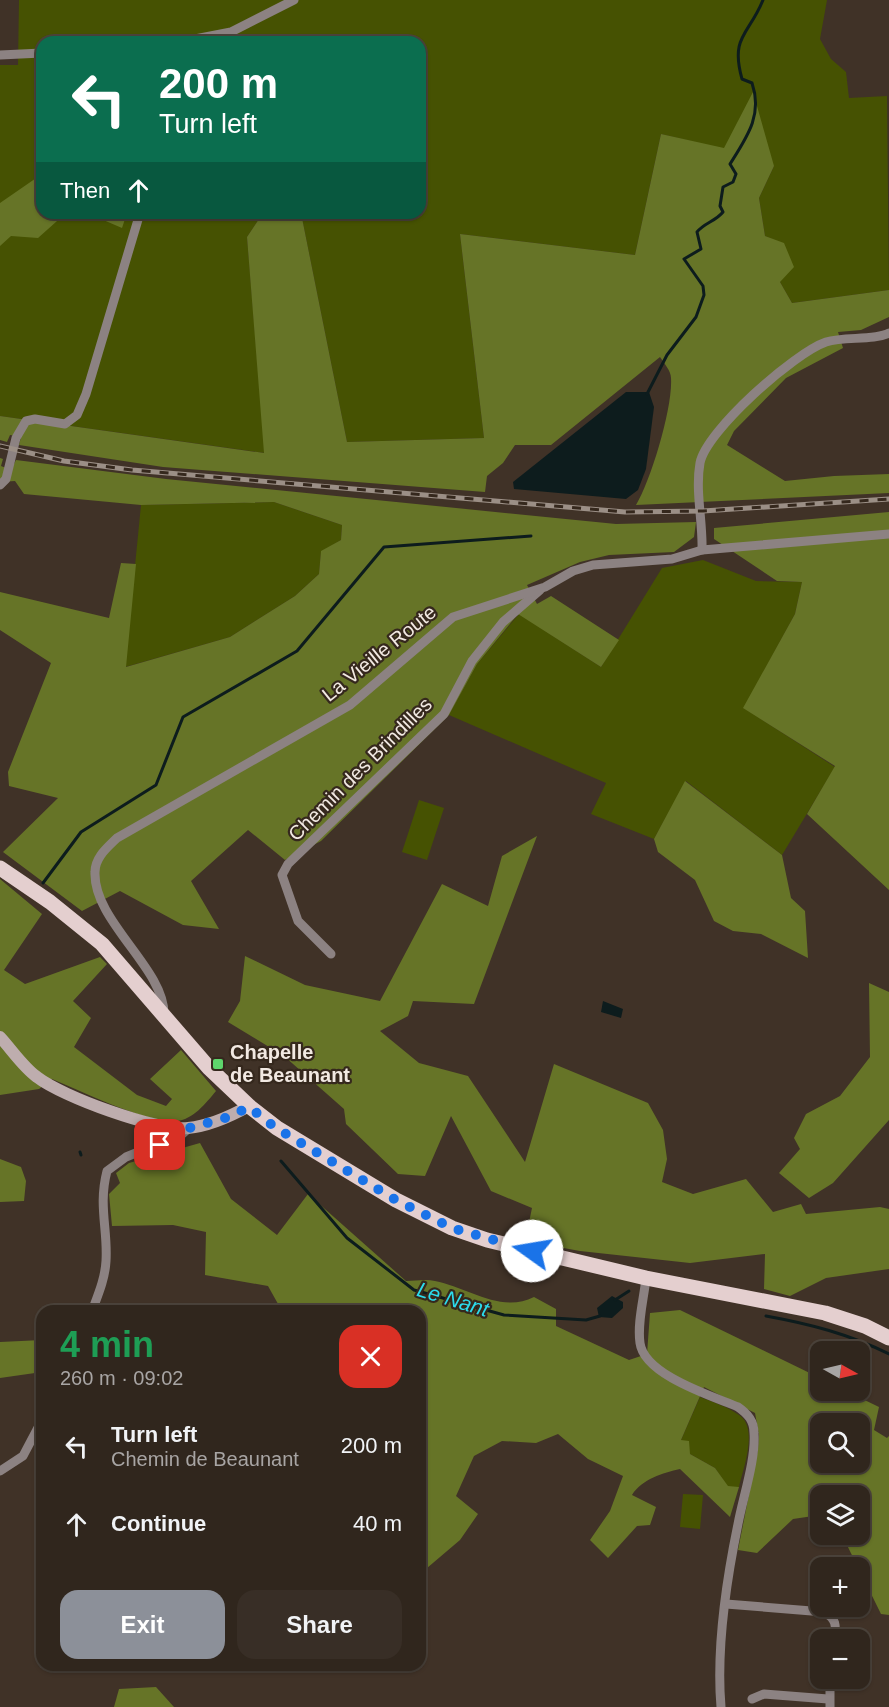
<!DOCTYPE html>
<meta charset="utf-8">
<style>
:root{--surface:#30261d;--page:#382e26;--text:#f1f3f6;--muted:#a8a5a4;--line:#4b433b;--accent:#8c9099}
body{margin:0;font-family:Arial,sans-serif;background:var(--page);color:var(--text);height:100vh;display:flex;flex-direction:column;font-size:22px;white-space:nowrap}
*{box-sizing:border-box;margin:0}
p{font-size:20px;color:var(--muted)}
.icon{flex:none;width:33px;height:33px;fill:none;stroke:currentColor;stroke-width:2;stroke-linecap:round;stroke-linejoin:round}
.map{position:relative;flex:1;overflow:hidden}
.drawer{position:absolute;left:36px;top:1305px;width:390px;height:366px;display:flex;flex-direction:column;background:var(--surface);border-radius:18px;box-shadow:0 2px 4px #0004,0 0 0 2px var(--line)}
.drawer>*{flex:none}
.guide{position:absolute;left:36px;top:36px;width:390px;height:183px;border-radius:18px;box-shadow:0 2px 4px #0004,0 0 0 2px var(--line);background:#0b6e4f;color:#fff;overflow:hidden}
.needle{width:39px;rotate:98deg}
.fabs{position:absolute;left:810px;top:1341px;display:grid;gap:12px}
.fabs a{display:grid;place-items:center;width:60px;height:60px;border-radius:12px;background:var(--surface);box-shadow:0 2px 4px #0004,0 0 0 2px var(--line);font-size:30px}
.pin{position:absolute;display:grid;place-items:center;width:51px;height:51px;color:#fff;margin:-26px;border-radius:12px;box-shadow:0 3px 9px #0006}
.me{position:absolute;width:66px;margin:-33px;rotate:283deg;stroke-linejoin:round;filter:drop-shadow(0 0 4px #0008)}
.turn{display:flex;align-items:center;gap:21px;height:126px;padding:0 24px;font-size:27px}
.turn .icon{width:78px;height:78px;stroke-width:2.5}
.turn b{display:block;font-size:42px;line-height:51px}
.then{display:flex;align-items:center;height:57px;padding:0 24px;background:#0003;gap:12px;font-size:22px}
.round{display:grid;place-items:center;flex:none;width:63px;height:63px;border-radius:18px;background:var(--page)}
.overview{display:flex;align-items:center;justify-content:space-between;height:102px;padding:0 24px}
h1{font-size:36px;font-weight:700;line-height:45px;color:#1e9e55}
.action{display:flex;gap:12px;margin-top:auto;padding:12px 24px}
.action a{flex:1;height:69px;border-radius:18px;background:var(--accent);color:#fff;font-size:24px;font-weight:700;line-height:69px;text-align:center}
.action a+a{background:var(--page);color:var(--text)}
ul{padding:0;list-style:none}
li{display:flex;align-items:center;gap:18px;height:78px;padding:0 24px}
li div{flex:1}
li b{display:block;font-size:22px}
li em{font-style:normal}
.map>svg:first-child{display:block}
.green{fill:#465202}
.forest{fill:#667427;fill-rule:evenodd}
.water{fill:#0d1c1d}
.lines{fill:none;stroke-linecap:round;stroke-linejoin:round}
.stream{stroke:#0d1c1d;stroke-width:3}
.street{stroke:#8c8282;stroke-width:9}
.secondary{stroke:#beadae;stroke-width:12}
.primary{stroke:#e4cfcf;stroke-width:15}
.rail-casing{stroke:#9b8f86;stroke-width:5}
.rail{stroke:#35281d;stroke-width:3;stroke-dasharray:9;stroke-linecap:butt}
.route{stroke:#1a73e8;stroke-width:10;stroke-dasharray:0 18}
.poi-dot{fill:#5ed56c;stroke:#35281d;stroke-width:2}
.labels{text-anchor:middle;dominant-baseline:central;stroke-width:4.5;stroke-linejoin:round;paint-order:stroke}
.street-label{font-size:20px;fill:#f2e9e2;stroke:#35281d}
.poi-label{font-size:20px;font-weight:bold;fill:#f2e9e2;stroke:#35281d;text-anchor:start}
.water-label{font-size:21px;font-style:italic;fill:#2cdbec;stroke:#35281d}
</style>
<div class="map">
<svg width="889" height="1707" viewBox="0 0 889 1707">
<rect width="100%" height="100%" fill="#403227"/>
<g class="green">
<path d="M 19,0 L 827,0 L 820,39 L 831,59 L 846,72 L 849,98 L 887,96 L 889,290 L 792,303 L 780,282 L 784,244 L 765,236 L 759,198 L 774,166 L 724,149 L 661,134 L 635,255 L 460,234 L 484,438 L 347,442 L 301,213 L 420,213 L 420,42 L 42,42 L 42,213 L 263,213 L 247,237 L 265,453 L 0,416 L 0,65 L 18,65 Z"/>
<path d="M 274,502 L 342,525 L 341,540 L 321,552 L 319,574 L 295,596 L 230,637 L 125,667 L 141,505 Z"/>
<path d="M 703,560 L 756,581 L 802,582 L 795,614 L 744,708 L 835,767 L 782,855 L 686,781 L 654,839 L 591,814 L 606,783 L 449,715 L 477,664 L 519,614 L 601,667 L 662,568 Z"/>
<path d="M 419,800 L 444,808 L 427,860 L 402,852 Z"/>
<path d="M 700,1397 C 713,1402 728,1407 739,1415 C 759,1428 743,1469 739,1487 L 728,1487 L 715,1468 L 690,1454 L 681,1440 Z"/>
<path d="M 683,1494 L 703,1495 L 700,1529 L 680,1527 Z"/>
</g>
<g class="forest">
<path d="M 753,92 L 774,166 L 759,198 L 765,236 L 784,243 L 794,267 L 780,282 L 792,303 L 889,290 L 889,317 L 861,330 L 838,332 L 843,348 L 786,378 L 734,431 L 727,445 L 785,481 L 834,476 L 889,474 L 889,493 L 636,505 C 651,480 673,407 671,378 C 671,371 664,363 660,357 L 551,445 L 515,445 L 503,463 L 487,476 L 485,492 L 163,467 L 19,445 L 21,437 L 10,435 L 7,442 L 0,440 L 0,416 L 264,453 L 247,237 L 263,213 L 301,213 L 347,442 L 484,438 L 460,234 L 635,255 L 661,134 L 724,148 Z"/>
<path d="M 42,174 L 42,213 L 66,213 L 38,238 L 11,236 L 0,246 L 0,203 Z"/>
<path d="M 87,213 L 127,213 L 122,228 Z"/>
<path d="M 0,458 L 3,459 L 1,466 L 11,470 L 16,460 L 166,479 L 616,524 L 696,522 L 694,537 L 674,552 L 609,555 L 580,562 L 527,585 L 537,604 L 551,596 L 619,640 L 601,667 L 518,614 L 477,664 L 449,715 L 321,841 L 285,860 L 248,830 L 191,881 L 219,929 L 183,925 L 120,891 L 82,911 L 3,852 L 58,798 L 9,786 L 8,772 L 51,663 L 0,630 L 0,592 L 109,618 L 121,563 L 136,564 L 126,667 L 230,637 L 295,596 L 319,574 L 321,551 L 341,540 L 342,525 L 274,502 L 141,505 L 24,494 L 15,481 L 0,482 Z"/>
<path d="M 889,512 L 889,890 L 807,814 L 835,766 L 743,708 L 795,614 L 802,582 L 777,581 L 714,539 L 714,528 Z"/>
<path d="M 685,781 L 782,855 L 791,898 L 805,911 L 808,958 L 761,934 L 733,931 L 714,921 L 695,880 L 658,852 L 654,839 Z"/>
<path d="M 537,836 L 474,1004 L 413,1001 L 408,1016 L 380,1031 L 419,1063 L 468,1076 L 525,1162 L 554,1064 L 648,1103 L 663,1130 L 667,1159 L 662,1182 L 693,1194 L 746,1179 L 773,1212 L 801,1204 L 806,1214 L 880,1207 L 889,1209 L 889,1269 L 826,1278 L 790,1296 L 764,1289 L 765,1254 L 690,1263 L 580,1251 L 519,1240 L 527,1232 L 532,1208 L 491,1191 L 451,1116 L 425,1176 L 398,1174 L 346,1124 L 344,1109 L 284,1056 L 228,1022 L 240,1001 L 245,956 L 305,985 L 380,1001 L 442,884 L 488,906 L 502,856 Z"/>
<path d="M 0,879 L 42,914 L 4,970 L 25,984 L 100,957 L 107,964 L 73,1001 L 91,1018 L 74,1047 L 137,1095 L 166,1106 L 172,1099 L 150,1079 L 181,1050 L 216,1091 C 206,1103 193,1120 176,1121 C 145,1123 82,1091 52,1079 L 39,1089 L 0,1095 Z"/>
<path d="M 869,983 L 889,992 L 889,1120 L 833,1183 L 809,1198 L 779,1173 L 800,1149 L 794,1138 L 806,1114 L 840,1096 L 870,1057 Z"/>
<path d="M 200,1143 L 231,1199 L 277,1235 L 308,1194 L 406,1281 C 415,1281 426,1279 435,1281 C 467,1287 501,1314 534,1297 L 556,1309 L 556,1326 L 629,1360 L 647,1354 L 650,1313 L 680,1310 L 820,1378 L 820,1390 L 846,1391 L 879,1407 L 874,1430 L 887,1438 L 889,1436 L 889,1615 L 881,1614 L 842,1535 L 860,1534 L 860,1496 L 820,1496 L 820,1515 L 793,1519 L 757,1553 L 738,1550 L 758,1449 L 759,1435 L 755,1413 L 704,1387 L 681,1440 L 689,1441 L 690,1454 L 715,1468 L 728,1486 L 739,1487 L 730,1517 L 680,1469 C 663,1473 642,1479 632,1495 L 656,1507 L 650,1525 L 637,1526 L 608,1558 L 590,1540 L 610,1511 L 623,1476 L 588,1459 L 558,1434 L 536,1443 L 502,1441 L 474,1456 L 456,1496 L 478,1514 L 460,1540 L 420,1574 L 420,1311 L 282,1311 L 268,1286 L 205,1275 L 206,1232 L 173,1225 L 112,1226 L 109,1194 L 120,1183 L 116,1173 L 129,1163 ZM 820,1424 L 860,1424 L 860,1462 L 820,1462 Z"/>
<path d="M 0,1159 L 21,1167 L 26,1181 L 24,1201 L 0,1202 Z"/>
<path d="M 42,1340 L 42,1372 L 0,1378 L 0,1342 Z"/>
<path d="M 156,1687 L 174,1707 L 114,1707 L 119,1689 Z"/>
</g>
<g class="water">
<path d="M 626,392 L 649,392 L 654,407 L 646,469 L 638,490 L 626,499 L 514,489 L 513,482 Z"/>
<path d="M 603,1001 L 623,1009 L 621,1018 L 601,1012 Z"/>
<path d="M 612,1296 L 623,1302 L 623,1308 L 612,1318 L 599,1317 L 597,1308 Z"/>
</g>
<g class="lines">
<g class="stream">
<path d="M 647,394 L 667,355 L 696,317 L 704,295 L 703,286 L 684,259 L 701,249 L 697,232 C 704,223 716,221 723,212 L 720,206 L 723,187 L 733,182 L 736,174 L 730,164 C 747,137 763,115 752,83 L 742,79 C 730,36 749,35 763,0"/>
<path d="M 43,883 L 81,832 L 156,785 L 183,717 L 297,651 L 384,547 L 531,536"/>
<path d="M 80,1152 L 81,1155"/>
<path d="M 281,1161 L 347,1238 L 414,1290 L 504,1315 L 586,1320 L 600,1316"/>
<path d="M 615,1300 L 629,1291"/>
<path d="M 766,1316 C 810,1324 849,1334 889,1354"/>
</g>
<g class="street">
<path d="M 160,42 L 195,39 L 231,32 L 294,0"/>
<path d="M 0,55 L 42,53"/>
<path d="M 0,485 L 6,479 L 16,438 L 26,421 L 35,419 L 65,424 L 77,415 L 86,394 L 140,213"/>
<path d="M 702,550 C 703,522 695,491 700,463 C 706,431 794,353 826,342 C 845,336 873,341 889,333"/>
<path d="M 331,954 L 298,921 L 282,875 L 288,864 L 444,714 L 472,661 L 503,622 L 540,590"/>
<path d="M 164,1014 C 164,968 93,921 95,872 C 95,857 108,847 117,838 L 350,705 L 453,617 L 545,587 L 573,571 L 593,565 L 672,559 L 702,550 L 889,534"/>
<path d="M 646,1278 C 644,1298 637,1323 640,1343 C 644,1375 712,1396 738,1407 C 748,1414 754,1421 754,1433 C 756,1459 743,1497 738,1524 C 726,1582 716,1648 721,1707"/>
<path d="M 92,1311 C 98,1295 105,1279 106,1261 C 108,1229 98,1206 107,1171 L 126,1157 L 148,1148 L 173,1142 L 189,1128"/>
<path d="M 0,1471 L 23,1456 L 42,1420"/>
<path d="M 726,1604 L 824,1612 C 837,1619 836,1626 835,1640"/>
<path d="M 752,1699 L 764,1694 L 828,1699"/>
<path d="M 830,1707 L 830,1678"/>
</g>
<path class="secondary" d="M 0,1037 C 12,1050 23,1067 37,1077 C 63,1097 156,1131 188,1128 C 209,1126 231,1116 249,1106"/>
<path class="primary" d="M 0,868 L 50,902 L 102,944 L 209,1068 L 249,1106 L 277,1128 L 396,1200 L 452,1228 L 487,1240 L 646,1278 L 825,1313 L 865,1326 L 889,1338"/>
<g class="rail-casing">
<path id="rail" d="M 0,446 L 64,461 L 132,470 L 625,512 L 703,511 L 889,499"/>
</g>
<use href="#rail" class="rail"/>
</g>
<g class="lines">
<path class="route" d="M 160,1145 L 173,1142 L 189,1128 L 229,1117 L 249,1107 L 276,1128 L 396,1200 L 452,1228 L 532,1251"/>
</g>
<rect class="poi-dot" x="212" y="1058" width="12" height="12" rx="3"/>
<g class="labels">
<g class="street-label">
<text transform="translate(379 653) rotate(-39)">La Vieille Route</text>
<text transform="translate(360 769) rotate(-45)">Chemin des Brindilles</text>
</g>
<g class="poi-label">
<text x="230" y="1052">Chapelle<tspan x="230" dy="23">de Beaunant</tspan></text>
</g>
<g class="water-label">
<text transform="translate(453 1299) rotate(17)">Le Nant</text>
</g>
</g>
</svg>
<div class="fabs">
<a><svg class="needle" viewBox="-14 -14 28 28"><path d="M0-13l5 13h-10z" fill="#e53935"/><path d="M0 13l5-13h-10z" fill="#a8a5a4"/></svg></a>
<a><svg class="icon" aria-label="search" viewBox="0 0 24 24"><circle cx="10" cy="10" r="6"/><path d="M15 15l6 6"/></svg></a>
<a><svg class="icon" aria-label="layers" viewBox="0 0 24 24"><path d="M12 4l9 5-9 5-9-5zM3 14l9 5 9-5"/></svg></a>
<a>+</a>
<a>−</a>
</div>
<div class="pin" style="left:160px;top:1145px;background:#d93025"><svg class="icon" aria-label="arrive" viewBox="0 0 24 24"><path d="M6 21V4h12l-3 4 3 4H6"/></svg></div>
<svg class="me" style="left:532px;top:1251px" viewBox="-20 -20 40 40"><circle r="19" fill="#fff"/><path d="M0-13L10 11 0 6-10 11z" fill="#1a73e8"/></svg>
<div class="guide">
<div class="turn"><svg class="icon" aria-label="left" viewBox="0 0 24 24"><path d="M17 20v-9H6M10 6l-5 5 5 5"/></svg><div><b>200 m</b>Turn left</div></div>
<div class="then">Then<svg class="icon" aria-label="ahead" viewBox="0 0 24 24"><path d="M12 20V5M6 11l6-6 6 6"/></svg></div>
</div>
<section class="drawer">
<div class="overview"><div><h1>4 min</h1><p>260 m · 09:02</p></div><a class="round" style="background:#d93025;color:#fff"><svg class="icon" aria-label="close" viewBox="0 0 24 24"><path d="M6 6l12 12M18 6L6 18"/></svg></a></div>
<ul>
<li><svg class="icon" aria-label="left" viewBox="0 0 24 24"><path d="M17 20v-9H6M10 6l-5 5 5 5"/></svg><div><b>Turn left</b><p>Chemin de Beaunant</p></div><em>200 m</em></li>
<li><svg class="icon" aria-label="ahead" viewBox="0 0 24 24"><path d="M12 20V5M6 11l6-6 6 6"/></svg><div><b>Continue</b></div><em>40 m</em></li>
</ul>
<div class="action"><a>Exit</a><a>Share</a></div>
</section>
</div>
